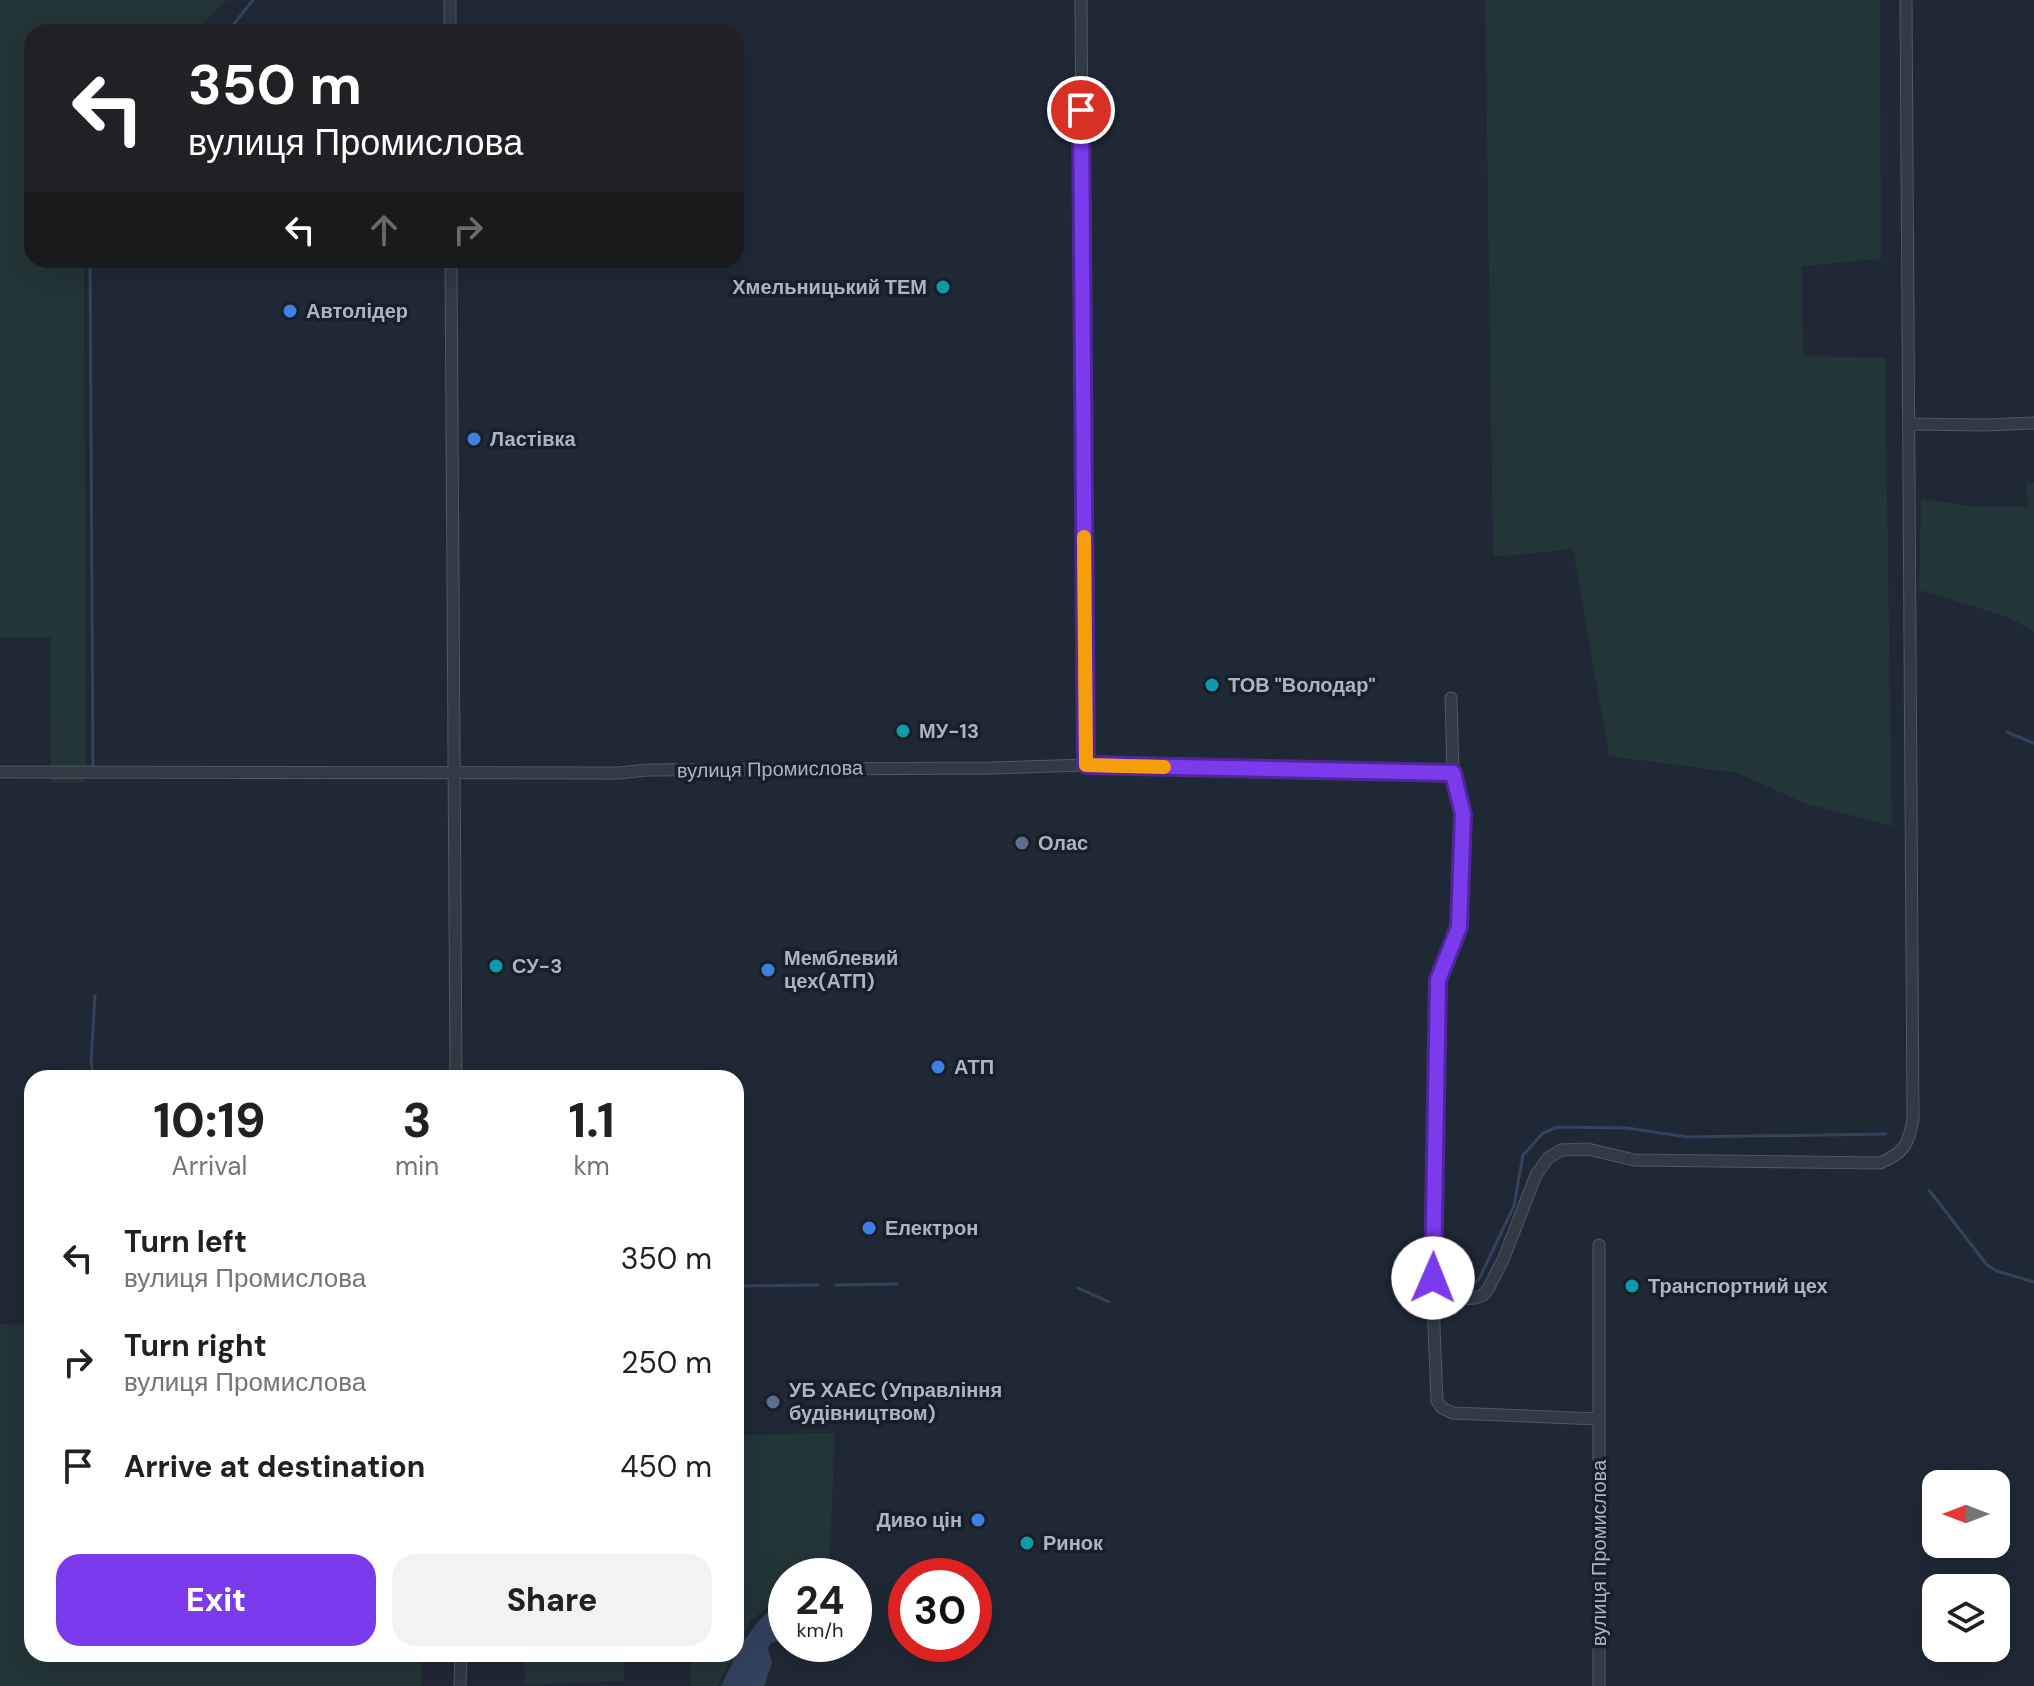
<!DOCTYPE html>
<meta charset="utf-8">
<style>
:root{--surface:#fff;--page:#f2f2f2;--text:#202124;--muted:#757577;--accent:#7c3aed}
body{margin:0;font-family:"DM Sans",sans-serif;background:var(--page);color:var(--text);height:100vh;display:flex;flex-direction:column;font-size:30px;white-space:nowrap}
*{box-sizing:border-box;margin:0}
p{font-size:26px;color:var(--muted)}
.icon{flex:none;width:44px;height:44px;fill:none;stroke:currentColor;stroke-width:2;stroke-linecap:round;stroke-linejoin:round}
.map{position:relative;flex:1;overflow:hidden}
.panel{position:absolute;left:24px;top:1070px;width:720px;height:592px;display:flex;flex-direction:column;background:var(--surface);border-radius:24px;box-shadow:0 8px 32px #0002}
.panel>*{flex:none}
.guide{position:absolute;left:24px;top:24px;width:720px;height:244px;border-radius:24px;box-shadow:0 8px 32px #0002;background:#202124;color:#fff;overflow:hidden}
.needle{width:52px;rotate:270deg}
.controls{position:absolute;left:1922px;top:1470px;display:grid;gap:16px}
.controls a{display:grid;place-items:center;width:88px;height:88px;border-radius:16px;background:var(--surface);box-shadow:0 8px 32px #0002;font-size:40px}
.speed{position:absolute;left:768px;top:1558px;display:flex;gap:16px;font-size:40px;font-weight:700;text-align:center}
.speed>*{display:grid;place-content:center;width:104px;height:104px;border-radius:50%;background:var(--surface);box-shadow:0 8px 32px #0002;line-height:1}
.speed small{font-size:20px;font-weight:400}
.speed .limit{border:12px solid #d22;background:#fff;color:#111}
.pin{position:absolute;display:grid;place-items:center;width:68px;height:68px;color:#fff;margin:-34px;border:4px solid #fff;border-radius:50%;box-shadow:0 2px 8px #0007}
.me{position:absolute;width:88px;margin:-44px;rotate:1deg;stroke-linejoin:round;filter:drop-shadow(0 0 6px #0008)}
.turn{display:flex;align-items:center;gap:28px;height:168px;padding:0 32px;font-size:36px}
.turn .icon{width:104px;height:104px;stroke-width:2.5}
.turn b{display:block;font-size:56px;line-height:68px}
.lanes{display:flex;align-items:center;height:76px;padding:0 32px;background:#0003;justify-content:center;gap:40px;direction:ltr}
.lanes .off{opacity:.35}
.eta{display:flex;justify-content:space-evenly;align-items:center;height:136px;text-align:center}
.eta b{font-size:48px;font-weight:800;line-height:56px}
.primary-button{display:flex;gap:16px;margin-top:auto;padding:16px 32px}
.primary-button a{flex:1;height:92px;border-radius:24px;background:var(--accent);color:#fff;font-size:32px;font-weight:800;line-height:92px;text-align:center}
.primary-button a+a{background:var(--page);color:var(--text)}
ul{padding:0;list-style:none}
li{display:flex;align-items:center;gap:24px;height:104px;padding:0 32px}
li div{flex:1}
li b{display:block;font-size:30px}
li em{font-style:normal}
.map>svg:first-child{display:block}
.green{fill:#223537}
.water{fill:#32435d}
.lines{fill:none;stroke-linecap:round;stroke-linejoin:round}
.stream{stroke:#32435d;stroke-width:3}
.minor-casing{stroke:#505764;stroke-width:13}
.minor{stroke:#323a46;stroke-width:11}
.route-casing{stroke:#51269a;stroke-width:20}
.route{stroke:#7c3aed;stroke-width:14}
.slow{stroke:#f59e0b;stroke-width:14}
.culture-dot{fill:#0f9aa8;stroke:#181f2a;stroke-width:3}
.shop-dot{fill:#3f7fe0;stroke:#181f2a;stroke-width:3}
.service-dot{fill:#5c6f8a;stroke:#181f2a;stroke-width:3}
.labels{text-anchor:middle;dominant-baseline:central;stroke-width:7;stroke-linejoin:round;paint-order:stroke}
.poi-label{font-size:20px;font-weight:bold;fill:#acb4c3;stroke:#181f2a;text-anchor:start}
.street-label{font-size:20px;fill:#acb4c3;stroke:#181f2a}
</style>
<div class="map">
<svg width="2034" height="1686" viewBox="0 0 2034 1686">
<rect width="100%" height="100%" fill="#1f2835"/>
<g class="green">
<path d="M 0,0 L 227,0 L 194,32 L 32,32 L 32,260 L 84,260 L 86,782 L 51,783 L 50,637 L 0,637 Z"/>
<path d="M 1485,0 L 1880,0 L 1881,259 L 1802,266 L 1803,356 L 1885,358 L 1892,826 L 1804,803 L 1737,773 L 1609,756 L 1573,549 L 1493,557 Z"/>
<path d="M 2026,483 L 2034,483 L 2034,632 L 2008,617 L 1919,590 L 1921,499 L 1979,507 L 2028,507 Z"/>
<path d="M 0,1324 L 32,1325 L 32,1654 L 421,1654 L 421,1686 L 0,1686 Z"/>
<path d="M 835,1433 L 829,1576 L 786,1576 L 786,1593 L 750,1621 L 736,1649 L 736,1435 Z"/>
<path d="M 524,1654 L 625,1654 L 624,1681 L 525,1685 Z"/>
<path d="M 692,1654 L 734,1654 L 718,1686 L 690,1686 Z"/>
</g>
<path class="water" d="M 786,1600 L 786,1639 L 771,1643 L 768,1648 L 772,1663 L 764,1686 L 721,1686 C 736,1655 753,1615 786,1600 Z"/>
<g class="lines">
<g class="stream">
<path d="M 225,32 L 233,25 L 253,0"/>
<path d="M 90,260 L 93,768"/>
<path d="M 2007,732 L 2034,743"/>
<path d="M 94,1078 L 91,1062 L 95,996"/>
<path d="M 1929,1190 L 1987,1265 L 1997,1271 L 2034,1282"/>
<path d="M 836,1285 L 897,1284"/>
<path d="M 736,1286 L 818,1285"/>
<path d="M 1078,1288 L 1109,1302"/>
<path d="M 1450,1288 C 1461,1287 1472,1287 1479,1279 L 1514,1206 L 1523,1155 L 1543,1133 L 1558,1127 L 1627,1128 L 1687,1137 L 1886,1134"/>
</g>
<g class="minor-casing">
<g id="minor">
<path d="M 450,0 L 450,32"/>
<path d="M 1081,0 L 1086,765 L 1453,773"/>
<path d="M 451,260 L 456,1078"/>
<path d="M 1910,424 L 1984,425 L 2034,423"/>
<path d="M 1451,698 L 1453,773 L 1463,814 L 1459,927 L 1438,980 L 1436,1020 L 1433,1301 L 1437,1401 L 1442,1408 L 1453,1413 L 1599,1419"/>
<path d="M 0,772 L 618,773 L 648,770 L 993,768 L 1086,765"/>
<path d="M 1433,1301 L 1475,1298 L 1483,1295 L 1488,1289 L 1503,1260 L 1536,1175 L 1548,1158 L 1561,1150 L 1588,1149 L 1634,1160 L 1880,1163 C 1904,1153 1909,1144 1913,1119 L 1906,0"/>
<path d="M 460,1686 L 461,1654"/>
<path d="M 1599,1686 L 1599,1245"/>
</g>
</g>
<use href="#minor" class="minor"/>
</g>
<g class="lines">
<g class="route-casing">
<path id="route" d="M 1081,110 L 1086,765 L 1453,773 L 1463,814 L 1459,927 L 1438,980 L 1433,1278"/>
</g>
<use href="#route" class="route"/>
<path class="slow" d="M 1084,537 L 1086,765 L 1164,767"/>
</g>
<g class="culture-dot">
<circle cx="943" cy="287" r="8"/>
<circle cx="1212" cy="685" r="8"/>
<circle cx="903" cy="731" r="8"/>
<circle cx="496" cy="966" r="8"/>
<circle cx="1632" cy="1286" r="8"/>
<circle cx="1027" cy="1543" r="8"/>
</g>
<g class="shop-dot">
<circle cx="290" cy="311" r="8"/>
<circle cx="474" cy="439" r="8"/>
<circle cx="768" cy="970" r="8"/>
<circle cx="938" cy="1067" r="8"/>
<circle cx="869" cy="1228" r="8"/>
<circle cx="978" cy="1520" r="8"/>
</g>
<g class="service-dot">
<circle cx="1022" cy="843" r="8"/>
<circle cx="773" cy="1402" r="8"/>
</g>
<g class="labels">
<g class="poi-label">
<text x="927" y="287" text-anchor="end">Хмельницький ТЕМ</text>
<text x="306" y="311">Автолідер</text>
<text x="490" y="439">Ластівка</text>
<text x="1228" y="685">ТОВ "Володар"</text>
<text x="919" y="731">МУ-13</text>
<text x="1038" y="843">Олас</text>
<text x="784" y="958">Мемблевий<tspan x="784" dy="23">цех(АТП)</tspan></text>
<text x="512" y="966">СУ-3</text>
<text x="954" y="1067">АТП</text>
<text x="885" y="1228">Електрон</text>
<text x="1648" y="1286">Транспортний цех</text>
<text x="789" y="1390">УБ ХАЕС (Управління<tspan x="789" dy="23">будівництвом)</tspan></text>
<text x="962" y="1520" text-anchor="end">Диво цін</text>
<text x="1043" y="1543">Ринок</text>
</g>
<g class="street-label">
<text transform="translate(770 769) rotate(-1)">вулиця Промислова</text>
<text transform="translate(1599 1553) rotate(-90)">вулиця Промислова</text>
</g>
</g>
</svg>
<div class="controls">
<a><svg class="needle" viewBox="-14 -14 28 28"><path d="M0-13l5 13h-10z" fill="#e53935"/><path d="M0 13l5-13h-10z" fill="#757577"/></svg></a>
<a><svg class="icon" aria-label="layers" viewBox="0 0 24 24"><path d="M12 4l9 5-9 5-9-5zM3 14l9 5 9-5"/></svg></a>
</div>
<div class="speed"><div>24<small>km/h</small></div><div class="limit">30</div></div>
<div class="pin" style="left:1081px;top:110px;background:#d93025"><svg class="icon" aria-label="arrive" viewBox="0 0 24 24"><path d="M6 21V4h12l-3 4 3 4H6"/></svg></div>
<svg class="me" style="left:1433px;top:1278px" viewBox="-20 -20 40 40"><circle r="19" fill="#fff"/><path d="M0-13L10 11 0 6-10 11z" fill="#7c3aed"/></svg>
<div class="guide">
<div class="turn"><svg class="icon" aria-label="left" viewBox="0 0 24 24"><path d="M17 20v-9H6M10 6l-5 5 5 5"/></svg><div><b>350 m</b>вулиця Промислова</div></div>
<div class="lanes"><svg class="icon" aria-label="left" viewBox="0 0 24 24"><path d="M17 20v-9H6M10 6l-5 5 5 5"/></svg><svg class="icon off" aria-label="ahead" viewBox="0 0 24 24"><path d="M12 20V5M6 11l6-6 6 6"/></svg><svg class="icon off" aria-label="right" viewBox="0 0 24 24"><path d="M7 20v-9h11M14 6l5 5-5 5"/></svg></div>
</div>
<section class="panel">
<div class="eta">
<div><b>10:19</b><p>Arrival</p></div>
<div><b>3</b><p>min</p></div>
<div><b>1.1</b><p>km</p></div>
</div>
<ul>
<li><svg class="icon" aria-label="left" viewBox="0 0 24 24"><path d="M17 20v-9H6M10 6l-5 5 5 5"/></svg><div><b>Turn left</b><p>вулиця Промислова</p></div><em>350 m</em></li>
<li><svg class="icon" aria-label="right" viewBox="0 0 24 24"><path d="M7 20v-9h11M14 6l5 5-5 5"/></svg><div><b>Turn right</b><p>вулиця Промислова</p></div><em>250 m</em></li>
<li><svg class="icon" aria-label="arrive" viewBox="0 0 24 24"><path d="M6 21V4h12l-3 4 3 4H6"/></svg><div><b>Arrive at destination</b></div><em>450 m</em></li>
</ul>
<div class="primary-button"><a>Exit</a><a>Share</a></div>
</section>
</div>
